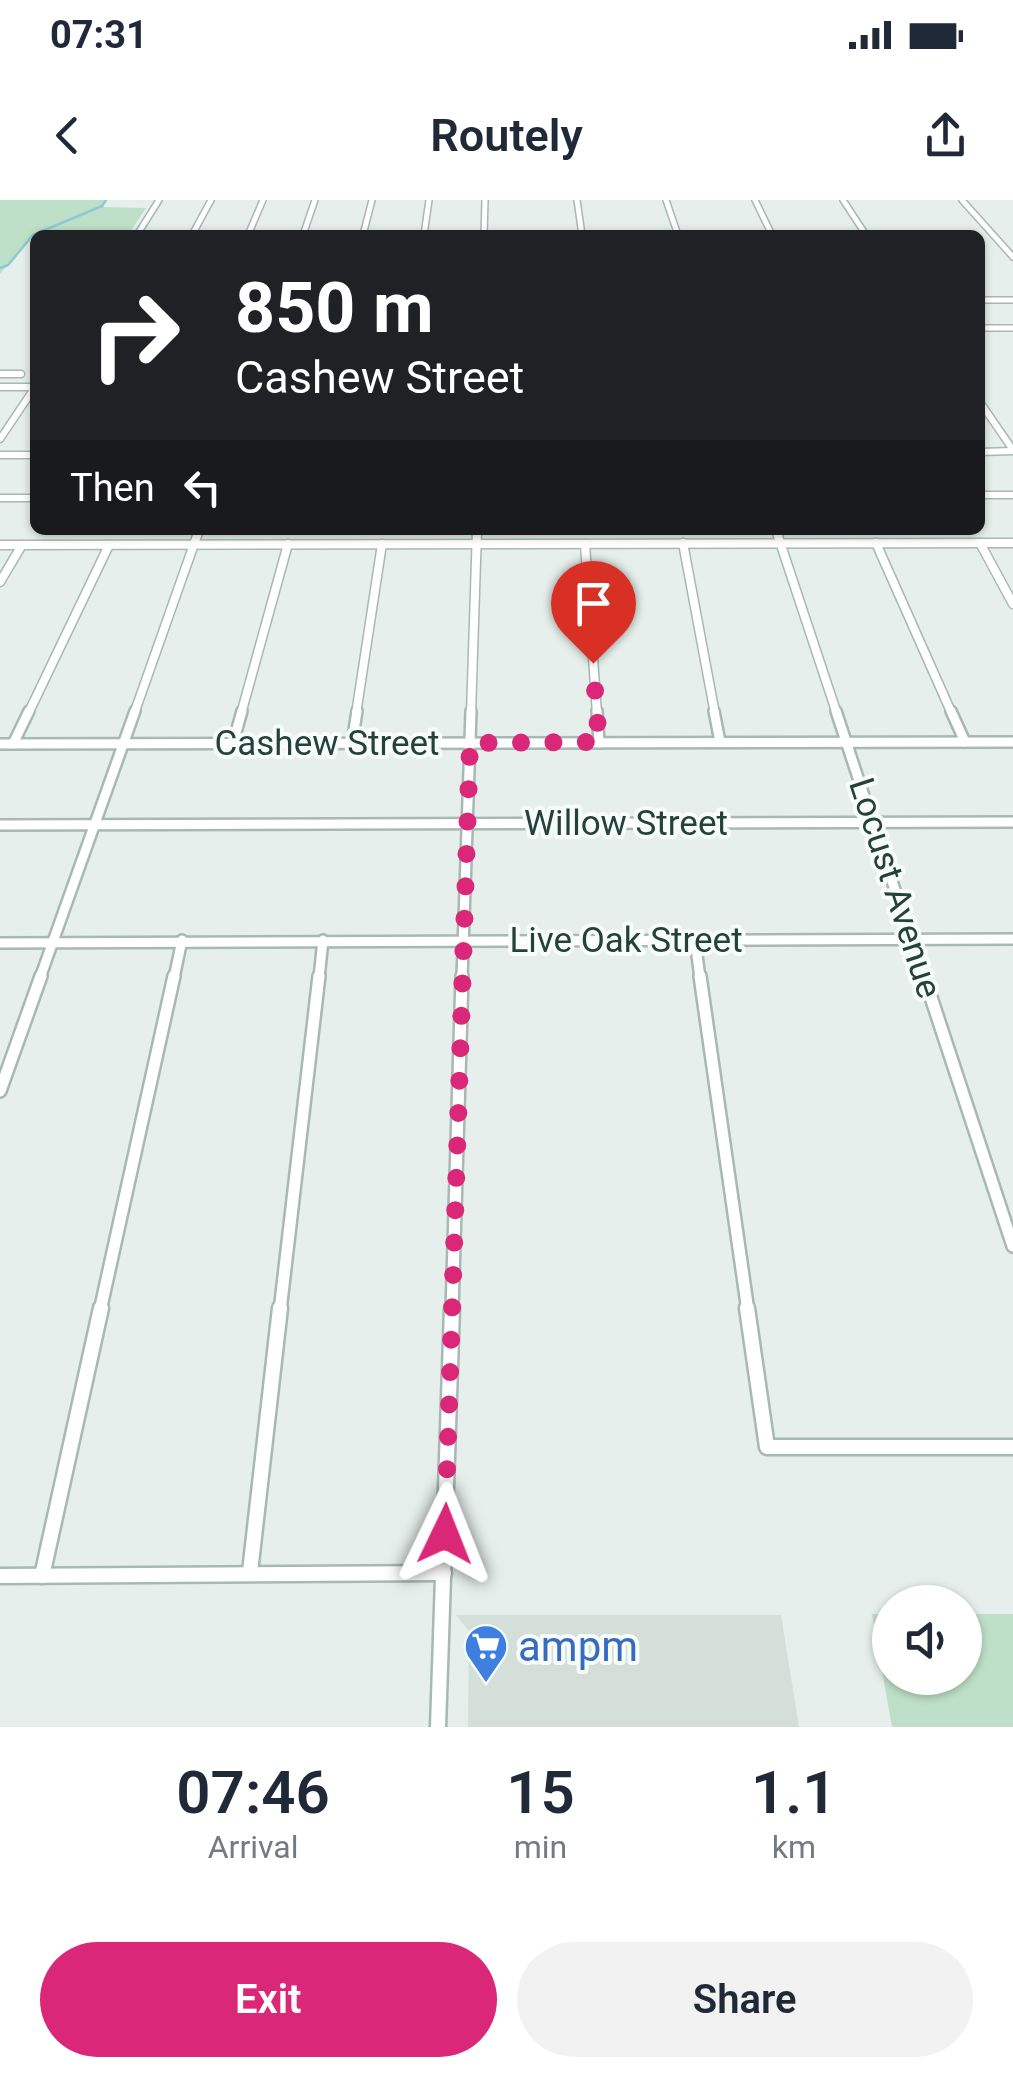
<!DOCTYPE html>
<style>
:root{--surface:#fff;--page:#f2f2f3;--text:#1f2937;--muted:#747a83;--accent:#db2777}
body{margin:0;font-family:Roboto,sans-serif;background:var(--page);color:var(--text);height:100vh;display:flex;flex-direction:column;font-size:38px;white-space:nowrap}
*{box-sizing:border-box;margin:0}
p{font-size:32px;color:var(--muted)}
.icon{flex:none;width:55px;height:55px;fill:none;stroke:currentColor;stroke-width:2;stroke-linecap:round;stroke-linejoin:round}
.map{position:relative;height:1527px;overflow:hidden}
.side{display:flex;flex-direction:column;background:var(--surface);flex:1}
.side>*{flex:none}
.hud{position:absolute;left:30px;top:30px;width:955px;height:305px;border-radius:15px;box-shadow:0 2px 8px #0004;background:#202124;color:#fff;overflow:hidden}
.buttons{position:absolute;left:872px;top:1385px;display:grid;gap:20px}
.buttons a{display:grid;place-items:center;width:110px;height:110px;border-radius:50%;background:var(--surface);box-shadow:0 2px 8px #0004;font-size:50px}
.pin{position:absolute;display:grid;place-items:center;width:85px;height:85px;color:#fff;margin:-102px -42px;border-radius:50% 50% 50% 0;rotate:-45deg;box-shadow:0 0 10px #0007}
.pin .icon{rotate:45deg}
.me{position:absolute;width:110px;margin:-55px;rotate:2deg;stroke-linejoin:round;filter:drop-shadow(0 0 8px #0008)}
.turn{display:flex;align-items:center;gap:35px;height:210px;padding:0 40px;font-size:45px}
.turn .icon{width:130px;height:130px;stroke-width:2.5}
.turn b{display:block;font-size:70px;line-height:85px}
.then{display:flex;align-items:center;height:95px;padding:0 40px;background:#0003;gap:20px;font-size:38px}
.eta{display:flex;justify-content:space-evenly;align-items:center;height:170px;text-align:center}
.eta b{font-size:60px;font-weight:600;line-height:70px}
.button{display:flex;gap:20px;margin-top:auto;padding:20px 40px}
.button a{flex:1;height:115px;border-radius:60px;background:var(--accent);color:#fff;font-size:40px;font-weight:600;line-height:115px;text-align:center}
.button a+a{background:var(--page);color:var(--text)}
.status{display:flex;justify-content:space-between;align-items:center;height:70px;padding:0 50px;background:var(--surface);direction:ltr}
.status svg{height:28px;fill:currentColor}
header{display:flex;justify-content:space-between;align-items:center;height:130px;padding:0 40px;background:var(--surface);font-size:45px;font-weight:600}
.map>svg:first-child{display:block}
.built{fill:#d4dfda}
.green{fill:#bfe0c8}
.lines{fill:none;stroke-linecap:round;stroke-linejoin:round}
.stream{stroke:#8ec9d4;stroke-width:2.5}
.minor-far5-casing{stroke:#a8b8b2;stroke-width:8}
.minor-far4-casing{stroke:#a8b8b2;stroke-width:9}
.minor-far3-casing{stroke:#a8b8b2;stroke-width:11}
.minor-far2-casing{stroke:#a8b8b2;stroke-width:14}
.minor-far1-casing{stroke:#a8b8b2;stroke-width:16}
.minor-casing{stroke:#a8b8b2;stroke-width:19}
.minor-far5{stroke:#fff;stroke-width:5}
.minor-far4{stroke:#fff;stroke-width:6}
.minor-far3{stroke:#fff;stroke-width:8}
.minor-far2{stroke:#fff;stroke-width:9}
.minor-far1{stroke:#fff;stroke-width:11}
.minor{stroke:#fff;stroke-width:14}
.route{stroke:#db2777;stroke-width:18;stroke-dasharray:0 32.4}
.labels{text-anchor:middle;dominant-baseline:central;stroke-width:8;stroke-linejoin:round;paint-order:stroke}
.street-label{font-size:35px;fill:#24423a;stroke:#f7fbf9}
.near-shop-label{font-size:42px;fill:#366cbe;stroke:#f7fbf9;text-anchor:start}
</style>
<div class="status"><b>07:31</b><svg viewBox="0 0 49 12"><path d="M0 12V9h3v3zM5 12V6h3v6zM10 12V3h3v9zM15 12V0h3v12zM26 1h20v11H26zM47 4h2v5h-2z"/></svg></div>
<header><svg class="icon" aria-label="back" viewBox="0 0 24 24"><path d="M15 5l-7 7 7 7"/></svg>Routely<svg class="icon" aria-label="share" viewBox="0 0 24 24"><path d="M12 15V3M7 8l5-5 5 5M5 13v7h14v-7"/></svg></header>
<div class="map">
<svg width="1013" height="1527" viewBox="0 0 1013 1527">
<rect width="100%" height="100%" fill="#e6efeb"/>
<path class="built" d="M 456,1415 L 781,1415 L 799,1527 L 468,1527 L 469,1431 Z"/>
<g class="green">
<path d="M 0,0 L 107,0 L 103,7 L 146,8 L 128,35 L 32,36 L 0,74 Z"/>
<path d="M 872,1414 L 890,1414 L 890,1478 L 965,1478 L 965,1414 L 1013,1414 L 1013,1527 L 892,1527 Z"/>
</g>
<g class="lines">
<path class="stream" d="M 0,68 L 8,65 L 33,35 L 102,6 L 106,0"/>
<g class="minor-far5-casing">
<g id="minor-far5">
<path d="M 577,0 L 582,35"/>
<path d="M 666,0 L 678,35"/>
<path d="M 755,0 L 772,35"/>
<path d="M 843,0 L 866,35"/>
<path d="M 962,0 L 1013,57"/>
<path d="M 137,35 L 159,0"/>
<path d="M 192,35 L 211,0"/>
<path d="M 248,35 L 263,0"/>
<path d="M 303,35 L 315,0"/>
<path d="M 363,35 L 372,0"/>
<path d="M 424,35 L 429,0"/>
<path d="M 484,35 L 485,0"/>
<path d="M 980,100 L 1013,100"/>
<path d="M 980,128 L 1013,128"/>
</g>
</g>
<g class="minor-far4-casing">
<g id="minor-far4">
<path d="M 0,174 L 21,174"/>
<path d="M 0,187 L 35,187"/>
<path d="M 980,202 L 1013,250"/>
<path d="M 0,239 L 35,187"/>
<path d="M 980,252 L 1013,251"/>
<path d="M 0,255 L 35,255"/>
<path d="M 980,295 L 1013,295"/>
<path d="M 0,298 L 35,298"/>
</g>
</g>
<g class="minor-far3-casing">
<g id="minor-far3">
<path d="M 776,330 L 837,514"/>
<path d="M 683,343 L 715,514"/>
<path d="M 876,343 L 952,514"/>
<path d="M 980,343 L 1013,404"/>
<path d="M 585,344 L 597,514"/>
<path d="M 0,345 L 1013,343"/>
<path d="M 0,382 L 22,345"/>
<path d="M 28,514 L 109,345"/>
<path d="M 134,514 L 199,330"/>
<path d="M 241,514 L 288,344"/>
<path d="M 356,514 L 382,344"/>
<path d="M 471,514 L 477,330"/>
</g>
</g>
<g class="minor-far2-casing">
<g id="minor-far2">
<path d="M 597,511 L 599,543"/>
<path d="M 714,511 L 720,542"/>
<path d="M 836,511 L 924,778"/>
<path d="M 951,511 L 965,542"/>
<path d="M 233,543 L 242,511"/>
<path d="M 352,543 L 357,511"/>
<path d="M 0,544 L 1013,542"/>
<path d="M 13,544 L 29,511"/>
<path d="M 0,625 L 1013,622"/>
<path d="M 695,740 L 700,778"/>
<path d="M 0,743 L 1013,739"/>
<path d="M 40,778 L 135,511"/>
<path d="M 174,778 L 182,740"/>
<path d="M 319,778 L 323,740"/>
<path d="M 462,778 L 471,511"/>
</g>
</g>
<g class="minor-far1-casing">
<g id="minor-far1">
<path d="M 700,776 L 748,1111"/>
<path d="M 924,776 L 1013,1046"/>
<path d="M 0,891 L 41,776"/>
<path d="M 100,1111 L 174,776"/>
<path d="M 280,1111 L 319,776"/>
<path d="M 452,1111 L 462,776"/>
</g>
</g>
<g class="minor-casing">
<g id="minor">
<path d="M 747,1108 L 767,1247 L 1013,1247"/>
<path d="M 250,1372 L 280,1108"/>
<path d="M 0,1376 L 444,1373"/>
<path d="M 42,1376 L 101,1108"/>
<path d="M 438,1527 L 452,1108"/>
</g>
</g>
<use href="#minor-far5" class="minor-far5"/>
<use href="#minor-far4" class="minor-far4"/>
<use href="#minor-far3" class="minor-far3"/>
<use href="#minor-far2" class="minor-far2"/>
<use href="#minor-far1" class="minor-far1"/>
<use href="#minor" class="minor"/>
</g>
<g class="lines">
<path class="route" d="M 445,1334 L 470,543 L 599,542 L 593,463"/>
</g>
<defs>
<g id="supermarket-pin" transform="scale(2.25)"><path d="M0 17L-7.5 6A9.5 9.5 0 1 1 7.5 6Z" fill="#3f7fe0" stroke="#f7fbf9"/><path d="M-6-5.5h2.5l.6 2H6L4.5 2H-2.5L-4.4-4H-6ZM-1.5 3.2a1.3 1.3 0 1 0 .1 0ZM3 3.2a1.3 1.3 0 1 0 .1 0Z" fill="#fff"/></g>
</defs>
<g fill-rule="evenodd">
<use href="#supermarket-pin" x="486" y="1446"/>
</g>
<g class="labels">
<g class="street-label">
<text x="327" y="543">Cashew Street</text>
<text x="626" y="623">Willow Street</text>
<text transform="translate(895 688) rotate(72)">Locust Avenue</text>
<text x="626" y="740">Live Oak Street</text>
</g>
<g class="near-shop-label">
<text x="518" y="1446">ampm</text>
</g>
</g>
</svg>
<div class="buttons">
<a><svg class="icon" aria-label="sound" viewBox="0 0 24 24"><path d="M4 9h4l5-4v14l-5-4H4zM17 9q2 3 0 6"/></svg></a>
</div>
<div class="pin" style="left:593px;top:463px;background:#d93025"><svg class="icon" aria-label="arrive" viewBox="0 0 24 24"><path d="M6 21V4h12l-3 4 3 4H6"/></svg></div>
<svg class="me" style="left:445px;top:1334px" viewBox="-20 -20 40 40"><path d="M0-17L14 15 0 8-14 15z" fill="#db2777" stroke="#fff" stroke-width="4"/></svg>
<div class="hud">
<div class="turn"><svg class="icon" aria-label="right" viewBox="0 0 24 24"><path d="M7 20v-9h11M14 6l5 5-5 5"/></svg><div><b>850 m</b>Cashew Street</div></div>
<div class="then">Then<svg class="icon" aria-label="left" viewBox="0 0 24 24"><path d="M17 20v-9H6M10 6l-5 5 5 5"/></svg></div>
</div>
</div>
<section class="side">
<div class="eta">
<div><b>07:46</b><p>Arrival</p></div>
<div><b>15</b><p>min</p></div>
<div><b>1.1</b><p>km</p></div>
</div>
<div class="button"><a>Exit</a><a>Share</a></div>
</section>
